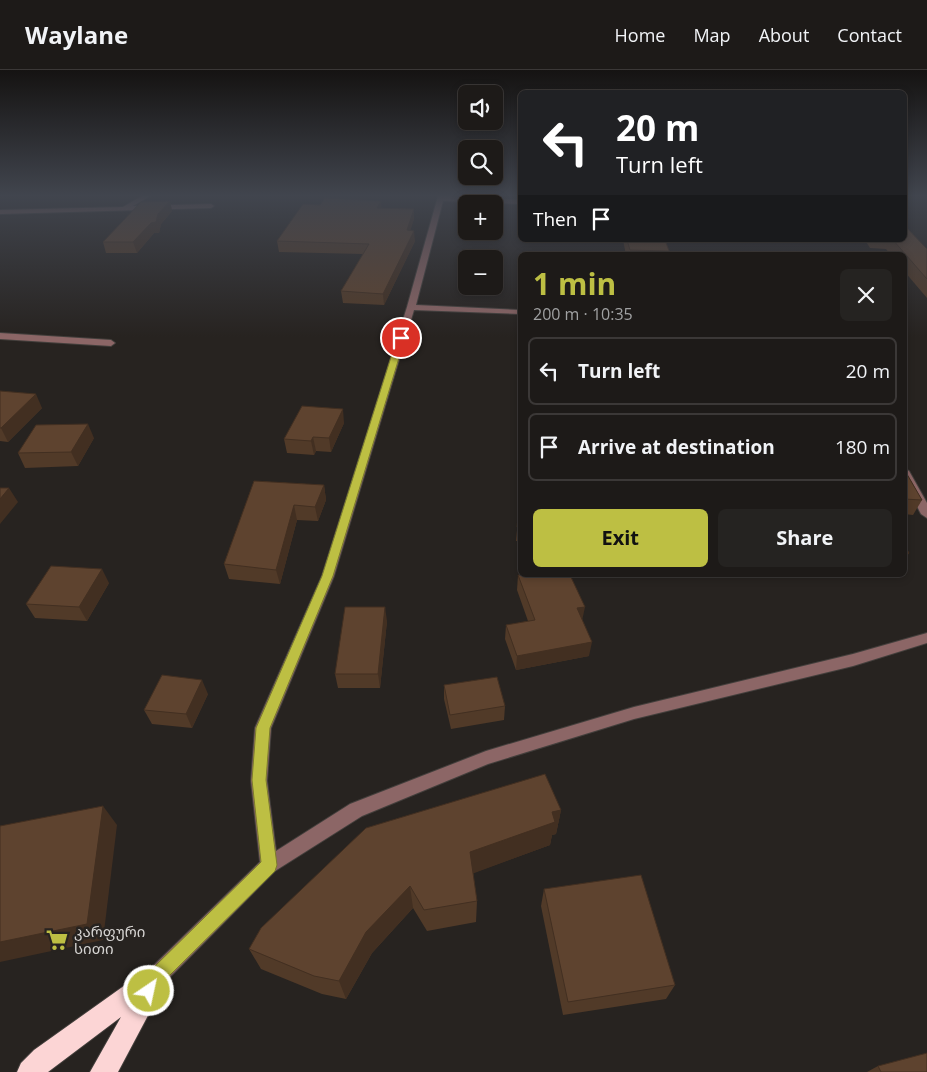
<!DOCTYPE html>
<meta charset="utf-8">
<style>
:root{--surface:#1d1a18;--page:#252321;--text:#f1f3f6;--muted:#a0a1a2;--line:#3b3837;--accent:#bdbf43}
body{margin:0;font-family:"Open Sans","Noto Sans Georgian",sans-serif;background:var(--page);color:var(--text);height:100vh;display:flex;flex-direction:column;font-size:19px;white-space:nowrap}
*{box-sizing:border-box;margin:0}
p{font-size:16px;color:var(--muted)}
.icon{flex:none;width:28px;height:28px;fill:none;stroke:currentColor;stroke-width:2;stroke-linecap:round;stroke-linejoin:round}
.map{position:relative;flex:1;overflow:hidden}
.side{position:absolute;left:518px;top:182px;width:389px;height:325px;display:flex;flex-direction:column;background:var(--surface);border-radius:8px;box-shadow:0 2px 8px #0003,0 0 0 1px var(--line)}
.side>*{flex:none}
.banner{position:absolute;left:518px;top:20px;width:389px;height:152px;border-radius:8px;box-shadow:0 2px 8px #0003,0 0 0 1px var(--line);background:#202124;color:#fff;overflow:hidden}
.tools{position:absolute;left:458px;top:15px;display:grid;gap:10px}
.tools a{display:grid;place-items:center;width:45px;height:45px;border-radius:8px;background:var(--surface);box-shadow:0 2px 8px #0003,0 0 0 1px var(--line);font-size:25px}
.pin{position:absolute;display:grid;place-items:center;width:42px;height:42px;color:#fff;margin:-21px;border:2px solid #fff;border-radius:50%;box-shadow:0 1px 5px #0007}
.me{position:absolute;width:55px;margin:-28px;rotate:34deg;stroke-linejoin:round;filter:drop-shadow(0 0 4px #0008)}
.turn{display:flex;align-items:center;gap:18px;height:105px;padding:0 15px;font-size:22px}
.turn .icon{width:65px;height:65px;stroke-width:2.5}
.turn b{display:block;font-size:35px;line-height:42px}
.then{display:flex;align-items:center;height:48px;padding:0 15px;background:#0003;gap:10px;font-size:19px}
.round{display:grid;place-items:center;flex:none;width:52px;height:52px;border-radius:8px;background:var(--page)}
.summary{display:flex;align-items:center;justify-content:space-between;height:85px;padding:0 15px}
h1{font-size:30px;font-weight:700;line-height:38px;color:var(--accent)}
.action{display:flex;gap:10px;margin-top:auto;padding:10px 15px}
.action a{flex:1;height:58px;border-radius:8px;background:var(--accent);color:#111;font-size:20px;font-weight:700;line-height:58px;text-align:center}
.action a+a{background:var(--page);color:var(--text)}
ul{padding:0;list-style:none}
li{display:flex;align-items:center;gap:15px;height:68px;margin:0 10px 8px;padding:0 5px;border:2px solid var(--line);border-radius:8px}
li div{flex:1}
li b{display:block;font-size:19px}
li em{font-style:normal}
header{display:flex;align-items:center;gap:30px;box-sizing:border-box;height:70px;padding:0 25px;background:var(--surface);border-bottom:1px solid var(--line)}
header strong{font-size:24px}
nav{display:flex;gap:28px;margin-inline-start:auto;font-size:18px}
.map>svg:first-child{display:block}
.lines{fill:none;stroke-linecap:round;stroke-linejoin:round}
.minor-casing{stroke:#433f3c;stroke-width:2}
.highway-casing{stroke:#433f3c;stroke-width:2}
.minor{fill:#8c6666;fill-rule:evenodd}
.highway{fill:#fcd5d5;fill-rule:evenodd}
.wall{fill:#513a28}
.shaded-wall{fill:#422f21}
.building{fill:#5e432f;stroke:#422f21}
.route{fill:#bdbf43;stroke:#7b7c2c}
.labels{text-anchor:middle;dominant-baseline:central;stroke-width:5;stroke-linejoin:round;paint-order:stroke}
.near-poi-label{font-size:15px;fill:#d6d4d2;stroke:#272320;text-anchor:start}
</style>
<header>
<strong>Waylane</strong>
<nav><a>Home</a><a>Map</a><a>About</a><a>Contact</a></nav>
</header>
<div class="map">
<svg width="927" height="1002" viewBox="0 0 927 1002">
<rect width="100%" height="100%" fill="#272320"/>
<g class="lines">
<g class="minor-casing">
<g id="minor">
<path d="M 142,126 L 150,126 L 133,136 L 211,134 L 214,136 L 211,138 L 0,144 L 0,140 L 123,137 Z"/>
<path d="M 438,126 L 520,130 L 520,134 L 443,131 L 416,235 L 520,240 L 520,244 L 414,240 L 334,506 L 271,658 L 267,711 L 276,781 L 350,734 L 486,681 L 634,637 L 853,584 L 927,563 L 927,573 L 853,596 L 634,649 L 488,694 L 362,746 L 275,801 L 164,913 L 157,916 L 150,913 L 147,906 L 150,899 L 260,792 L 251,711 L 255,658 L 322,506 L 407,237 Z"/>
<path d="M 0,263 L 111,270 L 115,273 L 111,276 L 0,269 Z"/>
<path d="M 904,398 L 909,401 L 927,433 L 927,448 L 921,444 L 904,411 Z"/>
</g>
</g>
<g class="highway-casing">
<path id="highway" d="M 157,894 L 165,898 L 169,906 L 118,1002 L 90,1002 L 121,947 L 48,1002 L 17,1002 L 21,993 L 34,980 L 149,898 Z"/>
</g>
<use href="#minor" class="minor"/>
<use href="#highway" class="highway"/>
</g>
<g class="wall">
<path d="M 170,131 L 172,141 L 161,154 L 159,163 L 154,163 L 137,183 L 106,183 L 103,172 Z"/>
<path d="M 382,138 L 414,139 L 414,149 L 410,160 L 415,171 L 384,235 L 343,233 L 341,221 L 363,184 L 279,182 L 277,171 Z"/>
<path d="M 623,170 L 665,170 L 669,181 L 668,185 L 626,185 Z"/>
<path d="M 865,170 L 904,170 L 927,179 L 927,228 L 904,201 L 904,185 L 891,185 L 886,179 L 870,178 Z"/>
<path d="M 0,321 L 42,338 L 8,372 L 0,371 Z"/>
<path d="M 344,353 L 331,382 L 316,381 L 314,385 L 287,383 L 284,369 Z"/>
<path d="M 94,368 L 78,396 L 25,398 L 18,383 Z"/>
<path d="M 904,399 L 922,430 L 913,445 L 904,444 Z"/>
<path d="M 254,411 L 324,415 L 326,430 L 318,451 L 297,450 L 280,514 L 229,509 L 224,494 Z"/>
<path d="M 520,428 L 520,471 L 516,471 Z"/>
<path d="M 904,475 L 909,483 L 904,491 Z"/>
<path d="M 518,505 L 582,550 L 589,586 L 516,600 L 505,569 L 506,555 L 528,551 L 517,520 Z"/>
<path d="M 109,513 L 87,551 L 35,548 L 26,534 Z"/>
<path d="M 387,551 L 380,618 L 338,618 L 335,604 Z"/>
<path d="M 444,615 L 505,636 L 504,650 L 451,659 L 444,629 Z"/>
<path d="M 208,624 L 192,658 L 152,654 L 144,640 Z"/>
<path d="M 561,740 L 556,764 L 552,765 L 550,775 L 473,803 L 477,831 L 476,852 L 427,861 L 413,838 L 372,883 L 346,929 L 322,924 L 261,899 L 249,879 Z"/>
<path d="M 544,819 L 675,915 L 666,929 L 563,945 L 541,836 Z"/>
<path d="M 878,996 L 927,1002 L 867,1002 Z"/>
</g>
<g class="shaded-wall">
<path d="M 170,131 L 172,141 L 161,154 L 159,163 L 154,163 L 137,183 L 133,172 Z"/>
<path d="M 381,131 L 382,141 L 377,138 Z"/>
<path d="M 414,139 L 414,149 L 407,171 L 407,160 Z"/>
<path d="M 414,161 L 415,171 L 384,235 L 383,224 Z"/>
<path d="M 36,324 L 42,338 L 8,372 L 1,358 Z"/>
<path d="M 343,339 L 344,353 L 331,382 L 329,368 Z"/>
<path d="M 88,354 L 94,368 L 78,396 L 71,382 Z"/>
<path d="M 313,367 L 316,381 L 314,385 L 311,371 Z"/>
<path d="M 324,415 L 326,430 L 318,451 L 315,437 Z"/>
<path d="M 9,418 L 18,432 L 0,454 L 0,429 Z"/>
<path d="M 294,435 L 297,450 L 280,514 L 276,500 Z"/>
<path d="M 102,499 L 109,513 L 87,551 L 79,537 Z"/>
<path d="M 385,537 L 387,551 L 380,618 L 378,604 Z"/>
<path d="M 585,537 L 582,551 L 577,538 Z"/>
<path d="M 592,572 L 589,586 L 516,600 L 517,586 Z"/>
<path d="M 202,610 L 208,624 L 192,658 L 186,644 Z"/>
<path d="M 103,736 L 117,755 L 103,870 L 0,892 L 0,872 Z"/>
<path d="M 561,740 L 556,764 L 552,765 L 550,775 L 469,805 L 470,782 L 552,742 Z"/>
<path d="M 410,816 L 413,838 L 372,883 L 346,929 L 339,911 L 366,862 Z"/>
</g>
<g class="building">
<path d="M 325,128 L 381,131 L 377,138 L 414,139 L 407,160 L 414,161 L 383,224 L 341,221 L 369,174 L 277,171 L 303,134 L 320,135 Z"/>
<path d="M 170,131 L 158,144 L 156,152 L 151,153 L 133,172 L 103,172 L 141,132 Z"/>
<path d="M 904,155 L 927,179 L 927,209 L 893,170 L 904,170 Z"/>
<path d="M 627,170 L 665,170 L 669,181 L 630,180 Z"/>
<path d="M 0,321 L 36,324 L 1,358 L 0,358 Z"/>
<path d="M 302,336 L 343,339 L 329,368 L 313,367 L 311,371 L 284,369 Z"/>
<path d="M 88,354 L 71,382 L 18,383 L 36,355 Z"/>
<path d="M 904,399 L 922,430 L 904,429 Z"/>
<path d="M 254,411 L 324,415 L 315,437 L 294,435 L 276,500 L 224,494 Z"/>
<path d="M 0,418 L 9,418 L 0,429 Z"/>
<path d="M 520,428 L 520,457 L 517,457 Z"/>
<path d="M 904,475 L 909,483 L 904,483 Z"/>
<path d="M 51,496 L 102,499 L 79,537 L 26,534 Z"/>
<path d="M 518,505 L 570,505 L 585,537 L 577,538 L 592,572 L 517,586 L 506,555 L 535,550 Z"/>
<path d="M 345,537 L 385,537 L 378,604 L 335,604 Z"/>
<path d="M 162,605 L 202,610 L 186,644 L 144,640 Z"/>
<path d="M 497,607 L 505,636 L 450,645 L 444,615 Z"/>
<path d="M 545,704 L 561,740 L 552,742 L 555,752 L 470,782 L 477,831 L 424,840 L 410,816 L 366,862 L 339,911 L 314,906 L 249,879 L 261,858 L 366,758 Z"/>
<path d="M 103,736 L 87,854 L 0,872 L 0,756 Z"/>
<path d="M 641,805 L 675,915 L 568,932 L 544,819 Z"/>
<path d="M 927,983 L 927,1002 L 881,1002 L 878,996 Z"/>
</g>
<linearGradient id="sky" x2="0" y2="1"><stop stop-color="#151312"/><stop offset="0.47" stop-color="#41454e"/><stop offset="1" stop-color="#41454e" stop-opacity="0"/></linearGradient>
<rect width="927" height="267" fill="url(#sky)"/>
<path class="route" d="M 401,266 L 405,268 L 333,506 L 270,658 L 266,710 L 277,795 L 275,801 L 163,912 L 155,927 L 149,930 L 143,927 L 140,921 L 151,900 L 261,792 L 252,710 L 256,658 L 322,506 L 397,268 Z"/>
<defs>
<g id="supermarket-bare" transform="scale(1.725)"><path d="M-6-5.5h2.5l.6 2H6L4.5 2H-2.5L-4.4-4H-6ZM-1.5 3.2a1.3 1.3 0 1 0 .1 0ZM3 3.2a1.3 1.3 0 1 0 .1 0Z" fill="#bdbf43" stroke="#272320" stroke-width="2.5" paint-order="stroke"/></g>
</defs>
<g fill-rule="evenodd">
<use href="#supermarket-bare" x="57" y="870"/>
</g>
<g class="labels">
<g class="near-poi-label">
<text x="74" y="861">კარფური<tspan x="74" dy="17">სითი</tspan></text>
</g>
</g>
</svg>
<div class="tools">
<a><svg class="icon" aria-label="sound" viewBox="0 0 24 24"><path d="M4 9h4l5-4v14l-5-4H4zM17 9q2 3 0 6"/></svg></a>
<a><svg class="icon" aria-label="search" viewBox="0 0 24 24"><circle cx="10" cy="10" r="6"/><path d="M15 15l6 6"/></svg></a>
<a>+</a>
<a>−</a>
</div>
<div class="pin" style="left:401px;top:268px;background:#d93025"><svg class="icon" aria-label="arrive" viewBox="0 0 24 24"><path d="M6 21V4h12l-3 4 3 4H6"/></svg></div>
<svg class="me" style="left:149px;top:921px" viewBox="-20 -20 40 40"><circle r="17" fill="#bdbf43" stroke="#fff" stroke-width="3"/><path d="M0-11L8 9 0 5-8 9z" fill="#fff"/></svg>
<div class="banner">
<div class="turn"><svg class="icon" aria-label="left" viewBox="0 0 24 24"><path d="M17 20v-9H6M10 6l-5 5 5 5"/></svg><div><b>20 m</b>Turn left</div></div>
<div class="then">Then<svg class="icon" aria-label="arrive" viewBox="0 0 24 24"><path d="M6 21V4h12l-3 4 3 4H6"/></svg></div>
</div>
<section class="side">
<div class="summary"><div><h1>1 min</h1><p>200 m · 10:35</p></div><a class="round"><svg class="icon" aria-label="close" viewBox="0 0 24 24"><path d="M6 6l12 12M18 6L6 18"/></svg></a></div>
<ul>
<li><svg class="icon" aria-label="left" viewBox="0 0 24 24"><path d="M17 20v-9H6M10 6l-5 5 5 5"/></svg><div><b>Turn left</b></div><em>20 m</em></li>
<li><svg class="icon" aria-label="arrive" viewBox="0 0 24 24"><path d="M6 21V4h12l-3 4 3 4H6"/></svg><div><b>Arrive at destination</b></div><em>180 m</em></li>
</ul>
<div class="action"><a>Exit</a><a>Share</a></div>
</section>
</div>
